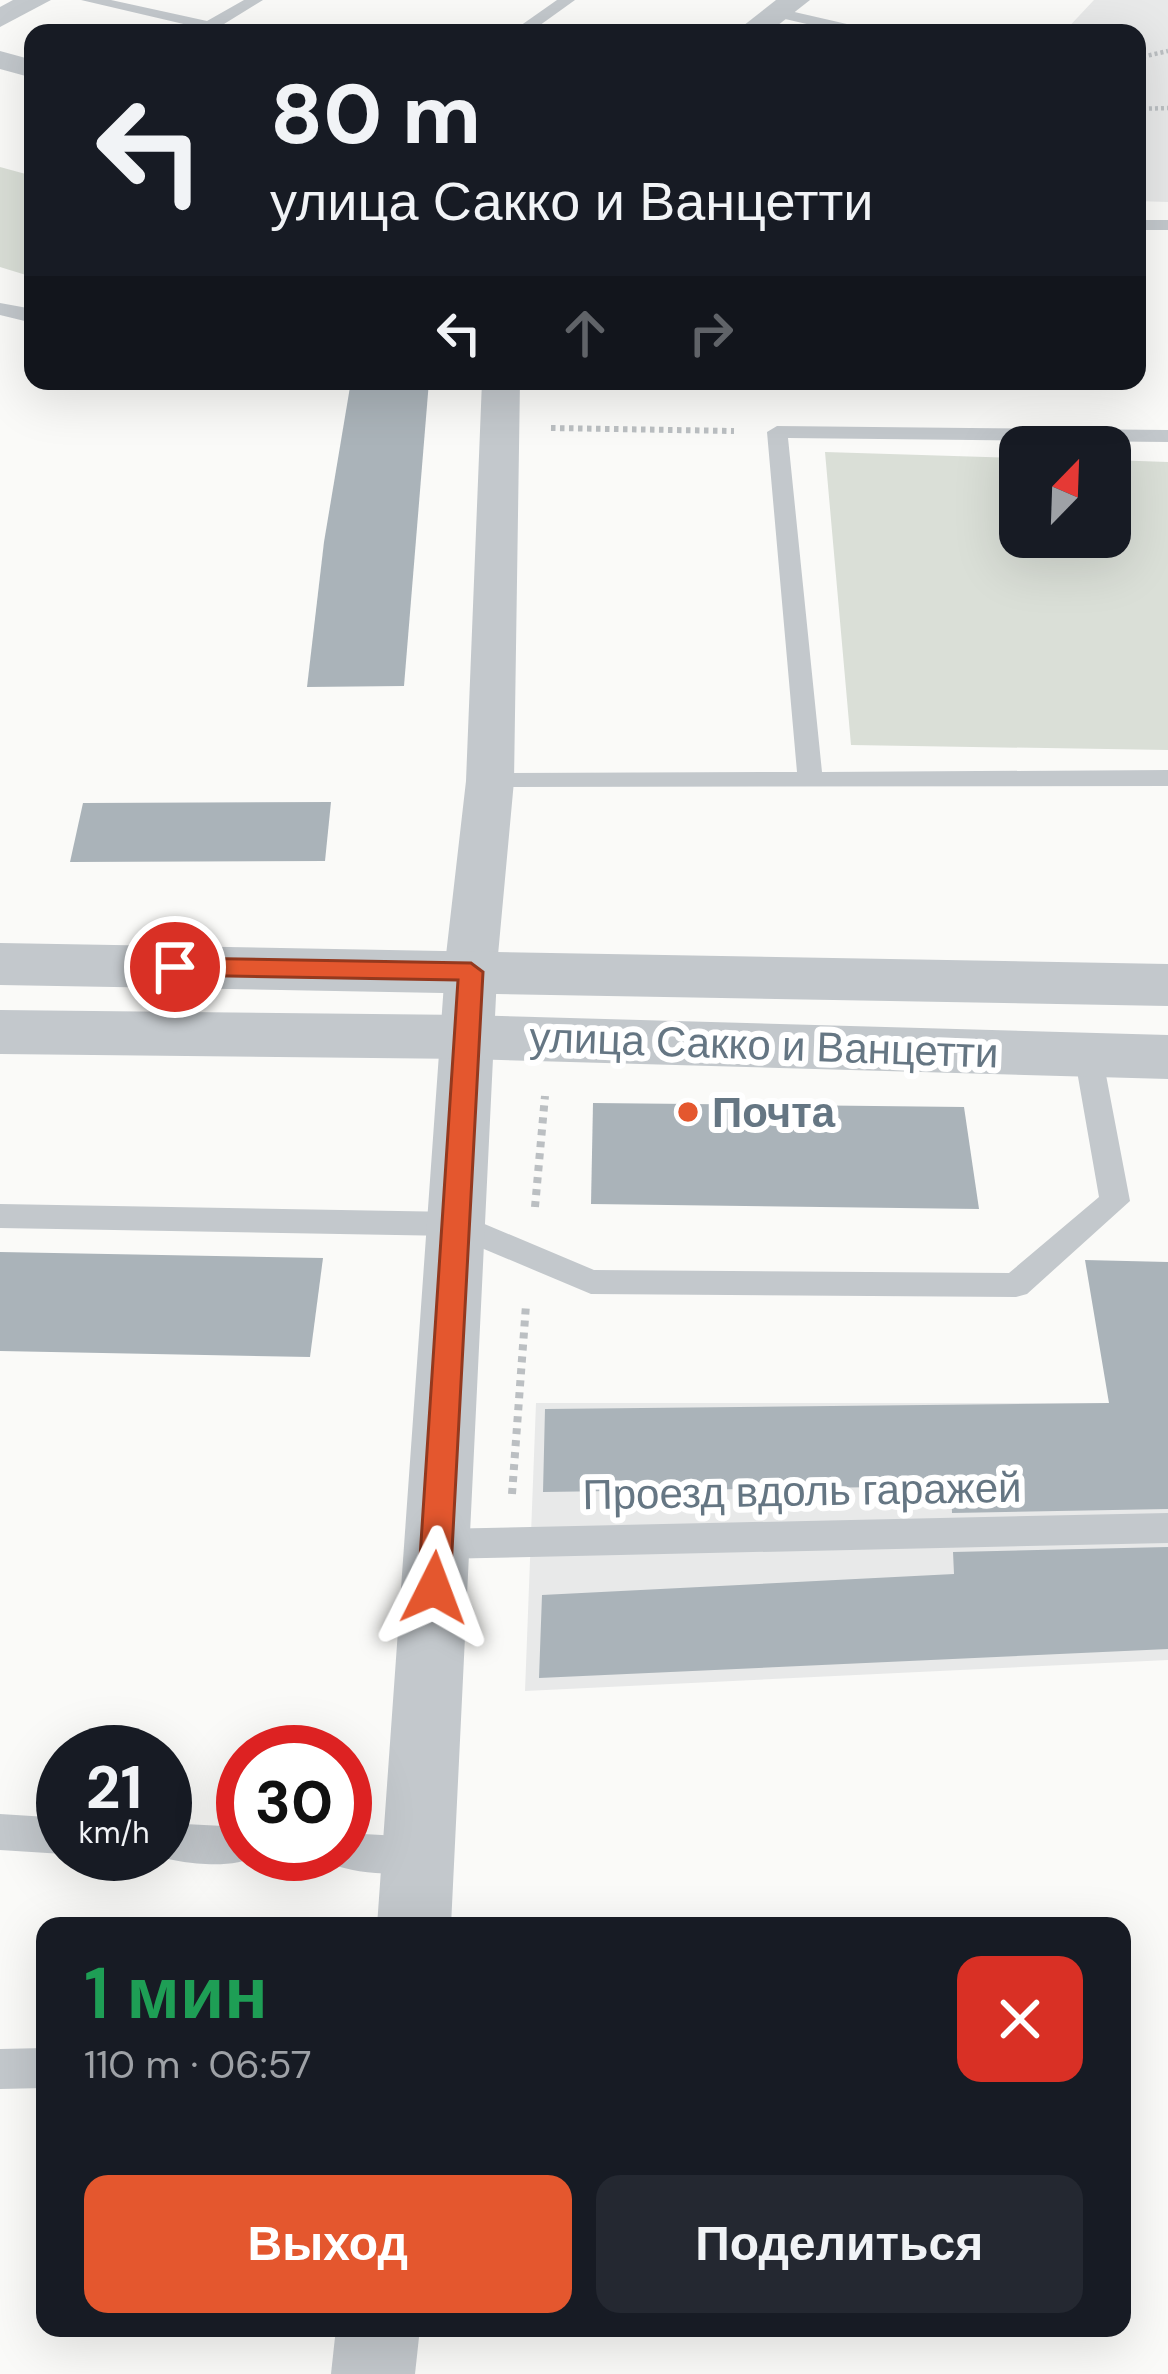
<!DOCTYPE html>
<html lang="ru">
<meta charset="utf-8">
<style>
:root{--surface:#171b24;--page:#242831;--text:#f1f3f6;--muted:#9ea1a6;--accent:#e4572e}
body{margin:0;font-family:"DM Sans",sans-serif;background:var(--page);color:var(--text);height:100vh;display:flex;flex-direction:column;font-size:45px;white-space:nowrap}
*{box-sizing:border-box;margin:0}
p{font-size:39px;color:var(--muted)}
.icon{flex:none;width:66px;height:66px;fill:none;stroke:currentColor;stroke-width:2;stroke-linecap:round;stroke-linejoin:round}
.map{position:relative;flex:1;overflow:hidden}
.details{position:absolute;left:36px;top:1917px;width:1095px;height:420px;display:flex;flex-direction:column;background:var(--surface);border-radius:24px;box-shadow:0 12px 48px #0002}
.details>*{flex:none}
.top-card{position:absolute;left:24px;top:24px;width:1122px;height:366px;border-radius:24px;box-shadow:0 12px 48px #0002;background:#171b24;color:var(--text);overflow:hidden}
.needle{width:78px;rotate:23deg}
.tools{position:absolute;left:999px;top:426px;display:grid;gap:24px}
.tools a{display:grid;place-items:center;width:132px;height:132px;border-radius:24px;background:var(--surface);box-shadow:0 12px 48px #0002;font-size:60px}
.speed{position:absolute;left:36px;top:1725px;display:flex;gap:24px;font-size:60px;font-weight:700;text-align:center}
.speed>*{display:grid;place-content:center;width:156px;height:156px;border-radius:50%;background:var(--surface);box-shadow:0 12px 48px #0002;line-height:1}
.speed small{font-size:30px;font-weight:400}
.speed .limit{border:18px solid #d22;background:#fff;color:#111}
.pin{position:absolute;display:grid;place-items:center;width:102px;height:102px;color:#fff;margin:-51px;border:6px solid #fff;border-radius:50%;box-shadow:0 3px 12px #0007}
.me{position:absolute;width:132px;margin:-66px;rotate:3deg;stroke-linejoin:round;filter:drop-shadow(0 0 9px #0008)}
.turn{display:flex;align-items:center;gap:42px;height:252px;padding:0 48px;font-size:54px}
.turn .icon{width:156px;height:156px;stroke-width:2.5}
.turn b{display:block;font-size:84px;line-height:102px}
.lanes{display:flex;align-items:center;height:114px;padding:0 48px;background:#0003;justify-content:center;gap:60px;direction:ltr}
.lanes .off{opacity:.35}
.round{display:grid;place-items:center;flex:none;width:126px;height:126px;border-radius:24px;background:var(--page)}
.summary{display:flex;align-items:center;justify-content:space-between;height:204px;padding:0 48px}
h1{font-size:72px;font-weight:600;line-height:90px;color:#1e9e55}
.button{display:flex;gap:24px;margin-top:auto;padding:24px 48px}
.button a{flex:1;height:138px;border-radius:24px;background:var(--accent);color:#fff;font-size:48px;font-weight:600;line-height:138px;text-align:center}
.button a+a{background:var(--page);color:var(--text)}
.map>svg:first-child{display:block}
.built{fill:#e8e9e9}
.green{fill:#dadfd7}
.building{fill:#aab3b9}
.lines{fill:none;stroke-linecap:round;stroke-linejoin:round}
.path-far2{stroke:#bbbfc2;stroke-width:4.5;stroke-dasharray:3 3;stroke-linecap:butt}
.path-far1{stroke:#bbbfc2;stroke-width:6;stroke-dasharray:4.5 4.5;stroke-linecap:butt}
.path{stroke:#bbbfc2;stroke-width:8;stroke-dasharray:6 6;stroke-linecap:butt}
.service{fill:#c3c8cc;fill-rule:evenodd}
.minor{fill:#c3c8cc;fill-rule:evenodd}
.tertiary{fill:#c3c8cc;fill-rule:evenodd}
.route{fill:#e4572e;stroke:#94391e;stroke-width:3}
.poi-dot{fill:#e4572e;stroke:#fff;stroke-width:4.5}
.labels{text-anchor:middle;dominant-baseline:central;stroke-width:12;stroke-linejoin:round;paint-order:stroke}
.street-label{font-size:42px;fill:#657683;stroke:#fff}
.poi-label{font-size:42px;font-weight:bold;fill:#657683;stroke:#fff;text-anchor:start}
</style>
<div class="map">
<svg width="1168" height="2374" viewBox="0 0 1168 2374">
<rect width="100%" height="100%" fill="#fafaf8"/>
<g class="built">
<path d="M 1094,0 L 1168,0 L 1168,202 L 1137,201 L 1137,33 L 1063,33 Z"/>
<path d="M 536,1403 L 1168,1403 L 1168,1660 L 525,1691 Z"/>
</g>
<g class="green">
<path d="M 0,167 L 33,176 L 33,270 L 26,275 L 0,267 Z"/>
<path d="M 825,452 L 1020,458 L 1020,537 L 1110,537 L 1110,460 L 1168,462 L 1168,750 L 851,745 Z"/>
</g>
<g class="building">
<path d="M 351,381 L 429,381 L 404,686 L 307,687 L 324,542 Z"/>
<path d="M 331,802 L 325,861 L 70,862 L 83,803 Z"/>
<path d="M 593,1103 L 964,1107 L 979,1209 L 591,1204 Z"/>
<path d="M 0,1252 L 323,1258 L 310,1357 L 0,1351 Z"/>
<path d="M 1085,1260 L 1168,1262 L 1168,1509 L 952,1513 L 951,1486 L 543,1492 L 545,1409 L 1109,1403 Z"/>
<path d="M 1168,1547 L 1168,1649 L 539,1678 L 542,1595 L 954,1574 L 953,1552 Z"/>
</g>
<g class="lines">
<g class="path-far2">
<path d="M 1137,58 L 1168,51"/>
<path d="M 1137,109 L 1168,108"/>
</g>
<path class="path-far1" d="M 551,428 L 734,431"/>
<g class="path">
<path d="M 535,1207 L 545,1096"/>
<path d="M 512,1494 L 526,1305"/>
</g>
<g class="service">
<path d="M 81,0 L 111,0 L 207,21 L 244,0 L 263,0 L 224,24 L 252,33 L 222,33 Z"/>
<path d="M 557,0 L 575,0 L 529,33 L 510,33 Z"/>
<path d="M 777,8 L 873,30 L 875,33 L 846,33 L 772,16 L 769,13 Z"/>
<rect x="1137" y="220" width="31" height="10"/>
<path d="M 0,303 L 33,309 L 33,323 L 0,315 Z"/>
<path d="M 777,426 L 1168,430 L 1168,442 L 788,438 L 822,772 L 1168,770 L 1168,786 L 481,787 L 478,781 L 481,775 L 490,773 L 797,772 L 767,432 Z"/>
<path d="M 1088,1044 L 1102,1054 L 1130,1201 L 1027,1294 L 1016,1297 L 591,1294 L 453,1236 L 0,1228 L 0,1204 L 456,1212 L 594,1270 L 1009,1273 L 1099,1197 L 1074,1054 Z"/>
<path d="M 1168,1513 L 1168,1543 L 437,1559 L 425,1555 L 420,1544 L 425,1533 L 437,1529 Z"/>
<path d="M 0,1814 L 63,1818 L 63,1854 L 0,1850 Z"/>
<path d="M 165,1823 L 243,1827 L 243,1854 L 258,1854 C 238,1871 177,1864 152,1854 L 165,1854 Z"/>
<path d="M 345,1833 L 418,1837 L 432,1842 L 437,1855 L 432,1868 C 405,1878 358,1874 331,1864 L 327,1854 L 345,1854 Z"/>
<path d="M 45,2048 L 45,2088 L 0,2089 L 0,2049 Z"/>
</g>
<g class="minor">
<path d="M 13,0 L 51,0 L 0,27 L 0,7 Z"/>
<path d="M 776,0 L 810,0 L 768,33 L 734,33 Z"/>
<path d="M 0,51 L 33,60 L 33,78 L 0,69 Z"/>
<path d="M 482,381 L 520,381 L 514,781 L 498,955 L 451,1926 L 377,1926 L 446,955 L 466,781 Z"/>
<path d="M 336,2328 L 420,2328 L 415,2374 L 331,2374 Z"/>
</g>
<g class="tertiary">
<path d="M 0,943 L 1168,964 L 1168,1006 L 0,985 Z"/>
<path d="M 0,1010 L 467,1015 L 1168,1035 L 1168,1079 L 467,1059 L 0,1054 Z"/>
</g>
</g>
<path class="route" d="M 175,958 L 471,963 L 483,972 L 450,1588 L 446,1598 L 434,1602 L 423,1598 L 418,1588 L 458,980 L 175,975 L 162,967 Z"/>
<circle class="poi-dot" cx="688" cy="1112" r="12"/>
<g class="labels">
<g class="street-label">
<text transform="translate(764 1045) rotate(2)">улица Сакко и Ванцетти</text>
<text transform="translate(802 1491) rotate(-1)">Проезд вдоль гаражей</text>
</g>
<g class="poi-label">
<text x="712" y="1112">Почта</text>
</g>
</g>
</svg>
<div class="tools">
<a><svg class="needle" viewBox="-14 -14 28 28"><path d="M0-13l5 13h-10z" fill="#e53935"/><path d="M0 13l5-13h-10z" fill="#9ea1a6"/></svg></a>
</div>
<div class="speed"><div>21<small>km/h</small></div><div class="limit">30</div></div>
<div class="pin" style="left:175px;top:967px;background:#d93025"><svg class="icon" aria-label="arrive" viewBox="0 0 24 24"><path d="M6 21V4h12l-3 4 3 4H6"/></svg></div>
<svg class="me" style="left:434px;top:1588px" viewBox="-20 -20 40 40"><path d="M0-17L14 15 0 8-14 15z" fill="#e4572e" stroke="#fff" stroke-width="4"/></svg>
<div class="top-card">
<div class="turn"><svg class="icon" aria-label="left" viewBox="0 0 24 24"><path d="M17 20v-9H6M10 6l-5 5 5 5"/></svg><div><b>80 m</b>улица Сакко и Ванцетти</div></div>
<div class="lanes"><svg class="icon" aria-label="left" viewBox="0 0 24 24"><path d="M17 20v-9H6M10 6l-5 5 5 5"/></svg><svg class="icon off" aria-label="ahead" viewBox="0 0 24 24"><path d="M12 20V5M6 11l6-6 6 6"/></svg><svg class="icon off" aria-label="right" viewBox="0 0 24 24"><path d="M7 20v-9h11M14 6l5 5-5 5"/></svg></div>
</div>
<section class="details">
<div class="summary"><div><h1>1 мин</h1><p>110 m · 06:57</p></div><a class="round" style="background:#d93025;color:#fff"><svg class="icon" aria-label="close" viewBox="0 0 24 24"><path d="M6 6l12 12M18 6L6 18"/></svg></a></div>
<div class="button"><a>Выход</a><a>Поделиться</a></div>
</section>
</div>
